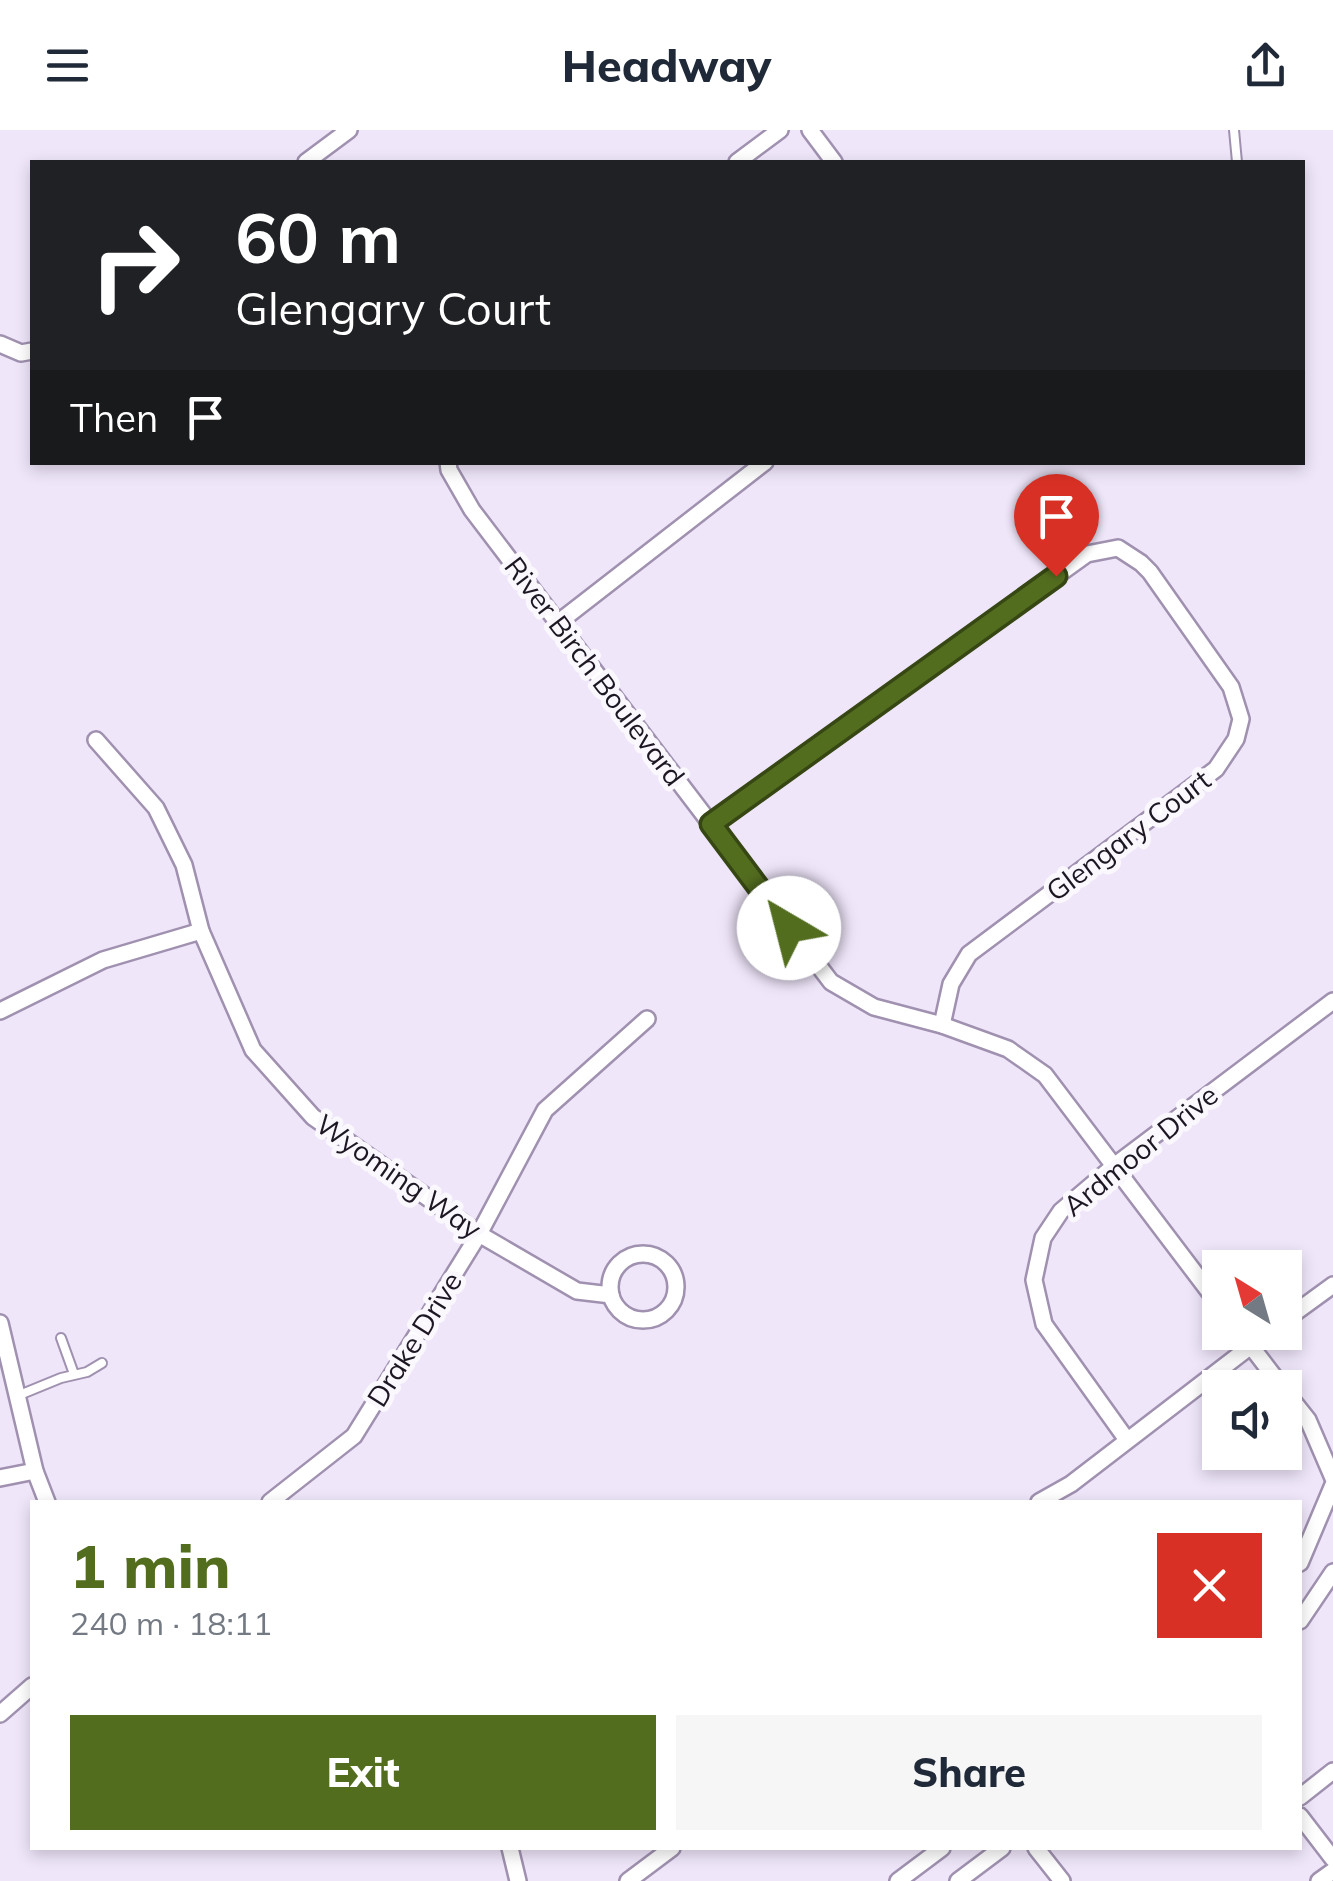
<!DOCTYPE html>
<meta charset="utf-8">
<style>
:root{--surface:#fff;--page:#f6f6f7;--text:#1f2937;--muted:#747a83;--accent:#536d1f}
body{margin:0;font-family:Mulish,sans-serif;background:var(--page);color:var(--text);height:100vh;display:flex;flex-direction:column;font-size:38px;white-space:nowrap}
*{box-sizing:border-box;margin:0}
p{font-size:32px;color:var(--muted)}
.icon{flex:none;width:55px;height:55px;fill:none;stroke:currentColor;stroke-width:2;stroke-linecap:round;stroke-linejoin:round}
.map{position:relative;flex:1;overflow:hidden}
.sheet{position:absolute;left:30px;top:1370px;width:1272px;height:350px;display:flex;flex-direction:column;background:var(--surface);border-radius:0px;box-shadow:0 5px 15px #0003}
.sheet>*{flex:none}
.guide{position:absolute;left:30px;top:30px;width:1275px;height:305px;border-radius:0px;box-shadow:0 5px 15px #0003;background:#202124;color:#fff;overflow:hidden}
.needle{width:65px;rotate:323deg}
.controls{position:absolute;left:1202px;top:1120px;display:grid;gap:20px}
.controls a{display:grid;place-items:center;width:100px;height:100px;border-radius:0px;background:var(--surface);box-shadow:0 5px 15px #0003;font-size:50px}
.pin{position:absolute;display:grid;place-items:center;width:85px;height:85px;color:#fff;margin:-102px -42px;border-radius:50% 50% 50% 0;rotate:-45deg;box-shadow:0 0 10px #0007}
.pin .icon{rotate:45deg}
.me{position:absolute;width:110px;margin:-55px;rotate:323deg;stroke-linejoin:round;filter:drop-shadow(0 0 8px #0008)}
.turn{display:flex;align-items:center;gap:35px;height:210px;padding:0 40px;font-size:45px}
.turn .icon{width:130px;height:130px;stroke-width:2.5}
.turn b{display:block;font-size:70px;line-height:85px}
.then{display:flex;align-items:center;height:95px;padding:0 40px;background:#0003;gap:20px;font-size:38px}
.round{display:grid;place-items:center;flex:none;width:105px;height:105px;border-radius:0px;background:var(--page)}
.summary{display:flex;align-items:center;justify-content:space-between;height:170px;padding:0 40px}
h1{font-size:60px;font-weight:800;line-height:75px;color:var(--accent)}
.primary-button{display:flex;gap:20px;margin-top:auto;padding:20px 40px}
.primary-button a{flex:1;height:115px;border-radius:0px;background:var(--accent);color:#fff;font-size:40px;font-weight:800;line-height:115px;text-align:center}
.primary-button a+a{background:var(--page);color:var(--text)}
header{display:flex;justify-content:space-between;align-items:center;height:130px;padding:0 40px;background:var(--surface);font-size:45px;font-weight:800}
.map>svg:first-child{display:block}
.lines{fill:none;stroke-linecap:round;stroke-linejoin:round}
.lane-casing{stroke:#9f91af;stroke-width:12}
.street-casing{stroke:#9f91af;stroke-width:20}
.lane{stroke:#fff;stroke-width:8}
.street{stroke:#fff;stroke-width:15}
.route-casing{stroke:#364714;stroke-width:25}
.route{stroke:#536d1f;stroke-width:18}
.labels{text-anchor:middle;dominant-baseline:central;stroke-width:10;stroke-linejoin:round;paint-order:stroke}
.street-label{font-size:28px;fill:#1c1722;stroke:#faf7fd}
</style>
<header><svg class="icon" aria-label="menu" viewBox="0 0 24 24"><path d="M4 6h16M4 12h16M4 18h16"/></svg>Headway<svg class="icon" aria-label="share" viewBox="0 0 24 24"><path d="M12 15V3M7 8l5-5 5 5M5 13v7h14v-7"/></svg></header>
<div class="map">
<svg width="1333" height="1751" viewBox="0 0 1333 1751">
<rect width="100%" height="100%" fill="#efe6fa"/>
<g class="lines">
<g class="lane-casing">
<g id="lane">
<path d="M 1234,0 L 1237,32"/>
<path d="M 61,1208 L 74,1244"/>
<path d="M 17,1266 L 61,1248 L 87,1242 L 102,1233"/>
</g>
</g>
<g class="street-casing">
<g id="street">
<path d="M 810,0 L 834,32"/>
<path d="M 306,32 L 349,0"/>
<path d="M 737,32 L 780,0"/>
<path d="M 0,214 L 21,223 L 32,221"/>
<path d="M 448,332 L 449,340 L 472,380 L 831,852 L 874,877 L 942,895 L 1008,919 L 1045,945 L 1220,1176"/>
<path d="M 559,492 L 765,332"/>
<path d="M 96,610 L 156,678 L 184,735 L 201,801 L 253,920 L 313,987 L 479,1104 L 577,1161 L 611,1165"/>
<path d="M 711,694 L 1087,424 L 1118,418 L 1141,433 L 1150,442 L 1231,557 L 1241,589 L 1236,609 L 1216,639 L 969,824 L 951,854 L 942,895"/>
<path d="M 0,881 L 103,830 L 201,801"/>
<circle cx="643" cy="1157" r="33"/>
<path d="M 1285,1190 L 1333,1155"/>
<path d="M 0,1193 L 35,1341 L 47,1372"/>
<path d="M 1240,1202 L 1283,1258"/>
<path d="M 1285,1261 L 1308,1290 L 1333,1348"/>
<path d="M 1127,1310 L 1044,1194 L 1034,1150 L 1043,1108 L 1061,1081 L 1114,1036 L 1333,871"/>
<path d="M 0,1348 L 35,1341"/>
<path d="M 270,1372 L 354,1306 L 479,1104 L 545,980 L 647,889"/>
<path d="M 1039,1372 L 1071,1354 L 1269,1202"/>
<path d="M 1300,1433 L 1333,1355"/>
<path d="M 1300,1491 L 1333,1442"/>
<path d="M 0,1584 L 32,1556"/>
<path d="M 1300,1667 L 1333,1641"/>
<path d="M 1300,1686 L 1333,1729"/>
<path d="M 510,1718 L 518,1751"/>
<path d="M 1036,1718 L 1062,1751"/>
<path d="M 628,1751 L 672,1718"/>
<path d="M 898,1751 L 942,1718"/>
<path d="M 958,1751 L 1002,1718"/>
<path d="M 1319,1751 L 1333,1741"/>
</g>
</g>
<use href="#lane" class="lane"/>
<use href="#street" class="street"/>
</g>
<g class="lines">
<g class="route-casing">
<path id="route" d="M 789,798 L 711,694 L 1056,446"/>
</g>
<use href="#route" class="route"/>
</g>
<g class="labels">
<g class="street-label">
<text transform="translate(595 541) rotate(53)">River Birch Boulevard</text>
<text transform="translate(1128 705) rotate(-37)">Glengary Court</text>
<text transform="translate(1140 1020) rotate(-39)">Ardmoor Drive</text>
<text transform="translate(399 1046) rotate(35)">Wyoming Way</text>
<text transform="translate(414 1209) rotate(-58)">Drake Drive</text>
</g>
</g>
</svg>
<div class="controls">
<a><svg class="needle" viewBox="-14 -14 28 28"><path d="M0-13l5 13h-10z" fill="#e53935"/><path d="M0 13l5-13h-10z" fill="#747a83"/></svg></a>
<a><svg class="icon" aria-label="sound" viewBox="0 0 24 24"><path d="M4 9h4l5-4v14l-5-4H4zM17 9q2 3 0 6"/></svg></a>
</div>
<div class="pin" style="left:1056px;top:446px;background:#d93025"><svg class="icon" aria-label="arrive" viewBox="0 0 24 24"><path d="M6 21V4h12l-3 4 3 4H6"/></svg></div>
<svg class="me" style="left:789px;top:798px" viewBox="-20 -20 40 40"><circle r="19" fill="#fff"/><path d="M0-13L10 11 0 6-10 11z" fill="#536d1f"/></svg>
<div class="guide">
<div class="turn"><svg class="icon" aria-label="right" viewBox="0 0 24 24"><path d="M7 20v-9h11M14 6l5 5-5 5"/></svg><div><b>60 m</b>Glengary Court</div></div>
<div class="then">Then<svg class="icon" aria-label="arrive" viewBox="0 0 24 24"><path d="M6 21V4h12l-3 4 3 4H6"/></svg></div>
</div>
<section class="sheet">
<div class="summary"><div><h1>1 min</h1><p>240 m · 18:11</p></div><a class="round" style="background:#d93025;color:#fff"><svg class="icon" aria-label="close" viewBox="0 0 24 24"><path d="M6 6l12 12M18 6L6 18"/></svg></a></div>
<div class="primary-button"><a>Exit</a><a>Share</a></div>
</section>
</div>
